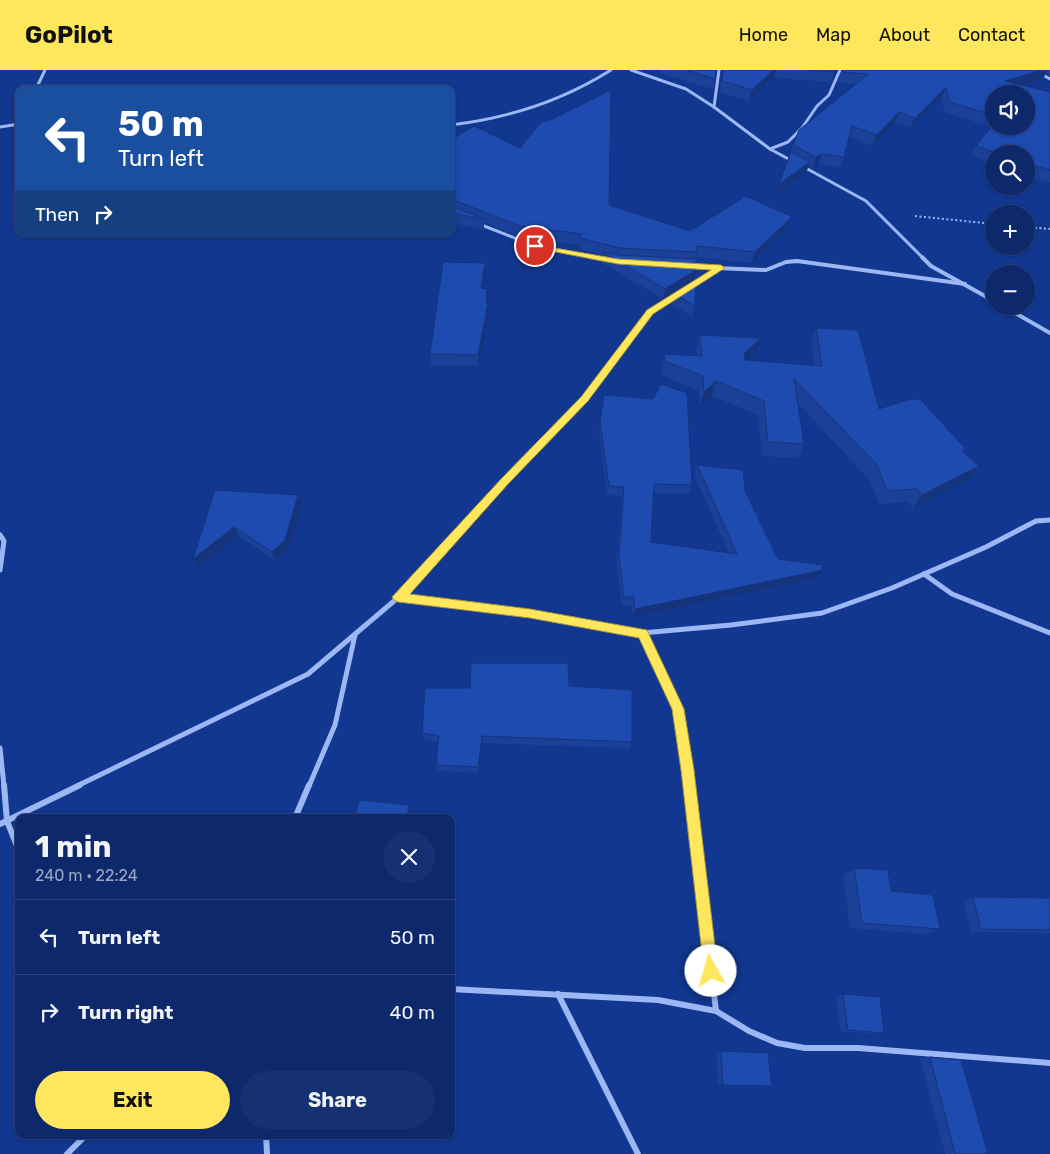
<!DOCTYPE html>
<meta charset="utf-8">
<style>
:root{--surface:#0d296c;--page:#163172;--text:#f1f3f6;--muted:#9aa6c2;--line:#2d457f;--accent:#ffe75d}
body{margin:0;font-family:Rubik,sans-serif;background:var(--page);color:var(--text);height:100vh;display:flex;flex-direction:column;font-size:19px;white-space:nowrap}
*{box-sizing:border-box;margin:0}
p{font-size:16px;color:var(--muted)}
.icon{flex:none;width:28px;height:28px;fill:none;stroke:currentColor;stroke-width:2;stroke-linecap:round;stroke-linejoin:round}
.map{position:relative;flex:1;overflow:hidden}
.side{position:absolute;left:15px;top:744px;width:440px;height:325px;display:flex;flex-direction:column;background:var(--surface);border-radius:10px;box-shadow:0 1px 4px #0004,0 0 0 1px var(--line)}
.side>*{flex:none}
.top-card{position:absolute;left:15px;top:15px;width:440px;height:152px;border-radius:10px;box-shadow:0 1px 4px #0004,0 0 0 1px var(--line);background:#1a4fa0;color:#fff;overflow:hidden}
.fabs{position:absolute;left:985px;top:15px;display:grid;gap:10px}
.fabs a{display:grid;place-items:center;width:50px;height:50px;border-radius:50%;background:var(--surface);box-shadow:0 1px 4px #0004,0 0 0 1px var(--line);font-size:25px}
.pin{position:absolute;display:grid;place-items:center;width:42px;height:42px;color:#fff;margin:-21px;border:2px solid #fff;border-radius:50%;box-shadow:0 1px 5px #0007}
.me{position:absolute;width:55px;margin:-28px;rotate:353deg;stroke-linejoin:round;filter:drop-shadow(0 0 4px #0008)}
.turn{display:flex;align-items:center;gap:18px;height:105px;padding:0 20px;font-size:22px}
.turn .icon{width:65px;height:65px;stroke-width:2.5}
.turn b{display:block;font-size:35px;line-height:42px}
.then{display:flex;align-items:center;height:48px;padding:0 20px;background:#0003;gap:10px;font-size:19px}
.round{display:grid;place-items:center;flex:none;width:52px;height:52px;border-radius:26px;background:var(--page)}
.overview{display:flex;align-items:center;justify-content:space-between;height:85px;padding:0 20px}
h1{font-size:30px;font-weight:700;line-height:38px}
.primary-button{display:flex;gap:10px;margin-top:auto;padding:10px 20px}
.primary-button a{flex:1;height:58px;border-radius:30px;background:var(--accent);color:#111;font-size:20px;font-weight:700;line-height:58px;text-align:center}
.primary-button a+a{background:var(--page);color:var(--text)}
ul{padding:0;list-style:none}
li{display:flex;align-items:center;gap:15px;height:75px;padding:0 20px;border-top:1px solid var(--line)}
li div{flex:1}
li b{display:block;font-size:19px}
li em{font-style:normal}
header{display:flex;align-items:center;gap:30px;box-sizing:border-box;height:70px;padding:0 25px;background:var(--accent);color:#111}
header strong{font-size:24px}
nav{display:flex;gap:28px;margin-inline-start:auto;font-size:18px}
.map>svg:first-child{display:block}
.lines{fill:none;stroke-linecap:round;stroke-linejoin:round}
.path{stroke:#9cb7f3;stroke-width:2;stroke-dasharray:2 2.5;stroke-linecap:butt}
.minor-far3{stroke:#9cb7f3;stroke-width:3}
.minor-far2{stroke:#9cb7f3;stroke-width:4}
.minor-far1{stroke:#9cb7f3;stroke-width:5}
.minor{stroke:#9cb7f3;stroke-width:6}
.wall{fill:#1a4097;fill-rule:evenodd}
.shaded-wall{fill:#15347b}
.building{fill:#1e4bb0;stroke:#15347b}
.route{fill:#ffe75d;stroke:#a6963c}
</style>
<header>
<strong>GoPilot</strong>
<nav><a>Home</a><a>Map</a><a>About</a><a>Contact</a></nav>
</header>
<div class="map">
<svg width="1050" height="1084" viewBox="0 0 1050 1084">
<rect width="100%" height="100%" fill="#113790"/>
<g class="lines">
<g class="path">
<path d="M 915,146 L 994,154"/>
<path d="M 1026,157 L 1050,159"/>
</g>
<g class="minor-far3">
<path d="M 631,0 L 686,19 L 714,37 L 770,79 L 794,92"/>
<path d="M 1034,0 L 1050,9"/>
<path d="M 36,19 L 45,0"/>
<path d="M 714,37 L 719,0"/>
<path d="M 451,55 C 509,48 562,31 611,0"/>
<path d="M 0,57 L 19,54"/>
<path d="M 770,79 L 788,72 L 802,58 L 817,36 L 829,25 L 840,0"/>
<path d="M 802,96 L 866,131 L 923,188"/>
<path d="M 479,154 L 535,176 L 597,188"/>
</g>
<g class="minor-far2">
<path d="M 590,187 L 608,190"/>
<path d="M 922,187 L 931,196 L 994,231"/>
<path d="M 691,197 L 766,200 L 786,192 L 797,191 L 965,214"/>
<path d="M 691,216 L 721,198"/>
<path d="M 1003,236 L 1050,263"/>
<path d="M 495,422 L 584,329 L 650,242 L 676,226"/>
</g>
<g class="minor-far1">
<path d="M 0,465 L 4,471 L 0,500"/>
<path d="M 924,504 L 952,524 L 1050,563"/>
<path d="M 398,527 L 530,543 L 642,563 L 731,555 L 822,543 L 892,518 L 986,477 L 1036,451 L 1050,450"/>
<path d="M 642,563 L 678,639 L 690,716"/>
<path d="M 0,678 L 4,716"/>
<path d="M 77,716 L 308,604 L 407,520 L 496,421"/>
<path d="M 309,716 L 335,655 L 355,565"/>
</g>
<g class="minor">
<path d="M 4,715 L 7,751 L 19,781"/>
<path d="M 690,715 L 716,941"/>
<path d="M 295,748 L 309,715"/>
<path d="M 0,754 L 80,715"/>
<path d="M 451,919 L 658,930 L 716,941 L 749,961 L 777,973 L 805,978 L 858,978 L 1050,993"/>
<path d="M 558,924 L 638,1084"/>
<path d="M 266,1065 L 267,1084"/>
<path d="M 67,1084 L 86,1065"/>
</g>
</g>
<g class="wall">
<path d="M 661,0 L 716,0 L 713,19 L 660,3 Z"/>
<path d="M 722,0 L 837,0 L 831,12 L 774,8 L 749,31 L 720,22 Z"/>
<path d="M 842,0 L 1050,0 L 1050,5 L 1046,3 L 1043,9 L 1022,15 L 1050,22 L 1050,113 L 1026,105 L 1026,84 L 994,84 L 994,94 L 971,86 L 976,76 L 991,57 L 944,42 L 942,27 L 910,58 L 894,53 L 873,76 L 849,67 L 840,98 L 818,94 L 812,98 L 808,96 L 806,103 L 776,124 L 779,114 L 793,75 L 856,14 L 838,13 ZM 994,24 L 1026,56 L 994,56 Z"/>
<path d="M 451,70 L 609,135 L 690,161 L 788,157 L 752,193 L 695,187 L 694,210 L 695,236 L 693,247 L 671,234 L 672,224 L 663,229 L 602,193 L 603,185 L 579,179 L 579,175 L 520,167 L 484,152 L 484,160 L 451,153 Z"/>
<path d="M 486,204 L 483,218 L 488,229 L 489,244 L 479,296 L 431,295 L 430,284 Z"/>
<path d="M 816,258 L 879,339 L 964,382 L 979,396 L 969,410 L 913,438 L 908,432 L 879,434 L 869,409 L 798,334 L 804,374 L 798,388 L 762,386 L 758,345 L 712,326 L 700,337 L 699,321 L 661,305 L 665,284 L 697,286 L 696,280 L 700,265 L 756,283 L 749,290 L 814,295 L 811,272 Z"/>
<path d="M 600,352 L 692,415 L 689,424 L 654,423 L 651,472 L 729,483 L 694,405 L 697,395 L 745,421 L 778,489 L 823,500 L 817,508 L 633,547 L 632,535 L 622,536 L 617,496 L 622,426 L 607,425 L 599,362 Z"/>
<path d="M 215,420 L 302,435 L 289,479 L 276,491 L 239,466 L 198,498 L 193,489 Z"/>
<path d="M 569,616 L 632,672 L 630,678 L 482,673 L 479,703 L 438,701 L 436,695 L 438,672 L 424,670 L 422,663 L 470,618 Z"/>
<path d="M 854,798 L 891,821 L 940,859 L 925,864 L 850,858 L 843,805 Z"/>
<path d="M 973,827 L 1050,828 L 1050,863 L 971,862 L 963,831 Z"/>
<path d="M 843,924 L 884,963 L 876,964 L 840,961 L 836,926 Z"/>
<path d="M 721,981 L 772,1016 L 718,1015 L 716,982 Z"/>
<path d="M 930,987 L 988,1084 L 945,1084 L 920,988 Z"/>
</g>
<g class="shaded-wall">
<path d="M 774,0 L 776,0 L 774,8 L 749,31 L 752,20 Z"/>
<path d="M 835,0 L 837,0 L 831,12 L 834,2 Z"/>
<path d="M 1042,0 L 1047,0 L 1043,9 L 1000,21 L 1005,11 Z"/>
<path d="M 946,17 L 942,27 L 910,58 L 915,48 Z"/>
<path d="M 899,42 L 894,53 L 873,76 L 877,65 Z"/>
<path d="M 821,84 L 818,94 L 812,98 L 816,87 Z"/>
<path d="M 810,92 L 806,103 L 776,124 L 779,114 Z"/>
<path d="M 792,147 L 788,157 L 752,193 L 755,182 Z"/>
<path d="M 485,193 L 486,204 L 482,229 L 481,218 Z"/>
<path d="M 696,200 L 694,211 L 663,229 L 665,219 Z"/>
<path d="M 487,219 L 488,229 L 487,241 L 488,233 L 489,244 L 479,296 L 478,285 L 486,233 Z"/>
<path d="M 761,268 L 756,283 L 740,299 L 744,284 Z"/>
<path d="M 716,311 L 712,326 L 700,337 L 704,322 Z"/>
<path d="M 979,396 L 969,410 L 913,438 L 922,425 Z"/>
<path d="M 298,425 L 302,435 L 289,479 L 276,491 L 272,482 Z"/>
<path d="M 234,457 L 239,466 L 198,498 L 193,489 Z"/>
<path d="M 823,500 L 817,508 L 633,547 L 635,539 Z"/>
<path d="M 482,666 L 482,673 L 479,703 L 478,697 Z"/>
<path d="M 409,735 L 411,740 L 410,748 L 407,748 Z"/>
</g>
<g class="building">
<path d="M 686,0 L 716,0 L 715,9 Z"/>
<path d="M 723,0 L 774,0 L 752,20 L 722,11 Z"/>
<path d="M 809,0 L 835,0 L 834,2 Z"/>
<path d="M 842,0 L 1042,0 L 1005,11 L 1050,22 L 1050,100 L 1026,93 L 1026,84 L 1000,84 L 976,76 L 994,53 L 994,56 L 1026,56 L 1026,24 L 994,24 L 994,45 L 949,32 L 946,17 L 915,48 L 899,42 L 877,65 L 852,56 L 844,87 L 821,84 L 816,87 L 793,75 L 799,60 L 868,4 L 842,2 Z"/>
<path d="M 611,20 L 609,135 L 690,161 L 746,126 L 792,147 L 755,182 L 697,176 L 696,182 L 620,178 L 579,168 L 582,164 L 520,156 L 451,129 L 451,70 L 474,56 L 520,78 L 542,51 L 546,52 Z"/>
<path d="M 791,82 L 810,92 L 779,114 Z"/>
<path d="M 451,136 L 484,149 L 451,143 Z"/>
<path d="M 603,182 L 619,185 L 696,189 L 696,200 L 665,219 Z"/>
<path d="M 443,192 L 485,193 L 481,218 L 487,219 L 486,233 L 488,233 L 478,285 L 430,284 Z"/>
<path d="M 696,209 L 695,236 L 673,223 Z"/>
<path d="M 816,258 L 858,260 L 879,339 L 911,329 L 920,329 L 966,379 L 962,381 L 979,396 L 922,425 L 917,419 L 887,421 L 877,395 L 794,309 L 804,374 L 768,372 L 764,331 L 716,311 L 704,322 L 703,306 L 664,291 L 665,284 L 702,286 L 700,265 L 761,268 L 744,284 L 745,290 L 822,296 Z"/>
<path d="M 661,314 L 687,323 L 692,415 L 654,414 L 651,472 L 737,484 L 697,395 L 743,400 L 745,421 L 778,489 L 822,495 L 823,500 L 635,539 L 634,527 L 624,527 L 619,487 L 624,417 L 609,416 L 600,352 L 604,325 L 653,329 Z"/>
<path d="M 215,420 L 298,425 L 285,470 L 272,482 L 234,457 L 193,489 Z"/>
<path d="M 471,593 L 568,593 L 569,616 L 632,620 L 632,672 L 482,666 L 478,697 L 436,695 L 439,666 L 422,663 L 425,618 L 470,618 Z"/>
<path d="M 359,730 L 409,735 L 407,748 L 355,748 Z"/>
<path d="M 854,798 L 888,800 L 891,821 L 933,825 L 940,859 L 862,853 Z"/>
<path d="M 973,827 L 1050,828 L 1050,860 L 981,859 Z"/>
<path d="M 843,924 L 880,927 L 884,963 L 848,960 Z"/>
<path d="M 721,981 L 768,983 L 772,1016 L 723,1015 Z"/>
<path d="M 930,987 L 961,990 L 988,1084 L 955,1084 Z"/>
</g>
<path class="route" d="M 532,174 L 618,189 L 721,195 L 725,198 L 653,244 L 588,331 L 509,413 L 410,524 L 530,539 L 647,560 L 684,639 L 694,700 L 718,901 L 716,906 L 711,908 L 706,906 L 704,901 L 681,700 L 672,639 L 639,568 L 530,548 L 398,532 L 394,530 L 392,527 L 502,408 L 581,327 L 647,240 L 711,200 L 618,194 L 535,178 L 532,178 Z"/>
</svg>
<div class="fabs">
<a><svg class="icon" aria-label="sound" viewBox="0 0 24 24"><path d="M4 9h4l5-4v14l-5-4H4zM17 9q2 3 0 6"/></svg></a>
<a><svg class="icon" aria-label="search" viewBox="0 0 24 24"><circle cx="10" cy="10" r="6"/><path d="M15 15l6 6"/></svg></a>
<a>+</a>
<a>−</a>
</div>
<div class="pin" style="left:535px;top:176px;background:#d93025"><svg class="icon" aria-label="arrive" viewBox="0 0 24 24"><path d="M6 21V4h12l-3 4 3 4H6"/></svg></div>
<svg class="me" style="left:711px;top:901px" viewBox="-20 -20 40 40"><circle r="19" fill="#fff"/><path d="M0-13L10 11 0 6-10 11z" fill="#ffe75d"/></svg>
<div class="top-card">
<div class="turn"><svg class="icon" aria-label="left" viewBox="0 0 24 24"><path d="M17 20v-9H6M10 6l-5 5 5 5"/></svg><div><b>50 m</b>Turn left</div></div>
<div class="then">Then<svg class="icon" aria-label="right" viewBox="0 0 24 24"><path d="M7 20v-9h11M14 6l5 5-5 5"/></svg></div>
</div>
<section class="side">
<div class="overview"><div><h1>1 min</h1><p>240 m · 22:24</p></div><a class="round"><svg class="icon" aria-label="close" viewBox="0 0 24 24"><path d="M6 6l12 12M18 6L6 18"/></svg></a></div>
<ul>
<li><svg class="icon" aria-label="left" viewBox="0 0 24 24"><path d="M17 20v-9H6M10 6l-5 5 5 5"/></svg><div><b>Turn left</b></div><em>50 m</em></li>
<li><svg class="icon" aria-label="right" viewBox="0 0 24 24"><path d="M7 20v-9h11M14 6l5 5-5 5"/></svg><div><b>Turn right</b></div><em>40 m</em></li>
</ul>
<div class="primary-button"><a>Exit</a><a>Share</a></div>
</section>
</div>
